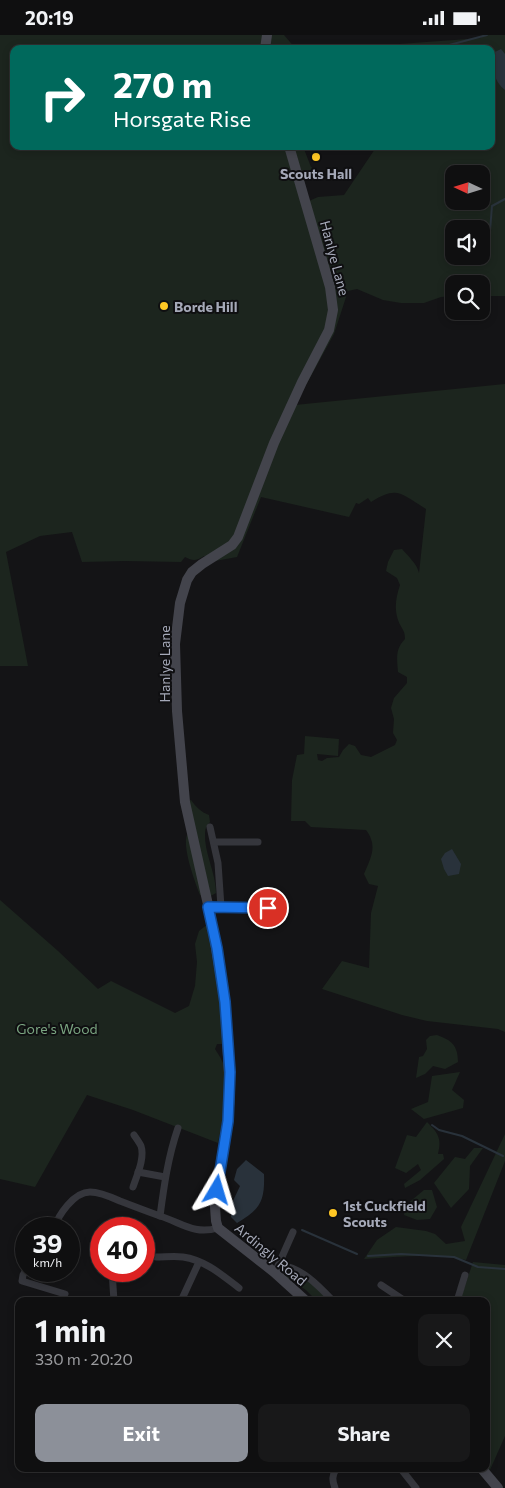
<!DOCTYPE html>
<meta charset="utf-8">
<style>
:root{--surface:#0f0f10;--page:#181819;--text:#f1f3f6;--muted:#9b9c9f;--line:#2f2f30;--accent:#8c9099}
body{margin:0;font-family:Commissioner,sans-serif;background:var(--page);color:var(--text);height:100vh;display:flex;flex-direction:column;font-size:19px;white-space:nowrap}
*{box-sizing:border-box;margin:0}
p{font-size:16px;color:var(--muted)}
.icon{flex:none;width:28px;height:28px;fill:none;stroke:currentColor;stroke-width:2;stroke-linecap:round;stroke-linejoin:round}
.map{position:relative;flex:1;overflow:hidden}
.details{position:absolute;left:15px;top:1262px;width:475px;height:175px;display:flex;flex-direction:column;background:var(--surface);border-radius:10px;box-shadow:0 2px 8px #0003,0 0 0 1px var(--line)}
.details>*{flex:none}
.top-card{position:absolute;left:10px;top:10px;width:485px;height:105px;border-radius:10px;box-shadow:0 2px 8px #0003,0 0 0 1px var(--line);background:#00695c;color:#fff;overflow:hidden}
.needle{width:32px;rotate:274deg}
.buttons{position:absolute;left:445px;top:130px;display:grid;gap:10px}
.buttons a{display:grid;place-items:center;width:45px;height:45px;border-radius:10px;background:var(--surface);box-shadow:0 2px 8px #0003,0 0 0 1px var(--line);font-size:25px}
.speed{position:absolute;left:15px;top:1182px;display:flex;gap:10px;font-size:25px;font-weight:700;text-align:center}
.speed>*{display:grid;place-content:center;width:65px;height:65px;border-radius:50%;background:var(--surface);box-shadow:0 2px 8px #0003,0 0 0 1px var(--line);line-height:1}
.speed small{font-size:12px;font-weight:400}
.speed .limit{border:8px solid #d22;background:#fff;color:#111}
.pin{position:absolute;display:grid;place-items:center;width:42px;height:42px;color:#fff;margin:-21px;border:2px solid #fff;border-radius:50%;box-shadow:0 1px 5px #0007}
.me{position:absolute;width:55px;margin:-28px;rotate:7deg;stroke-linejoin:round;filter:drop-shadow(0 0 4px #0008)}
.turn{display:flex;align-items:center;gap:18px;height:105px;padding:0 20px;font-size:22px}
.turn .icon{width:65px;height:65px;stroke-width:2.5}
.turn b{display:block;font-size:35px;line-height:42px}
.round{display:grid;place-items:center;flex:none;width:52px;height:52px;border-radius:10px;background:var(--page)}
.headline{display:flex;align-items:center;justify-content:space-between;height:85px;padding:0 20px}
h1{font-size:30px;font-weight:700;line-height:38px}
.cta{display:flex;gap:10px;margin-top:auto;padding:10px 20px}
.cta a{flex:1;height:58px;border-radius:10px;background:var(--accent);color:#fff;font-size:20px;font-weight:700;line-height:58px;text-align:center}
.cta a+a{background:var(--page);color:var(--text)}
.status{display:flex;justify-content:space-between;align-items:center;height:35px;padding:0 25px;background:var(--surface);direction:ltr}
.status svg{height:14px;fill:currentColor}
.map>svg:first-child{display:block}
.green{fill:#1c251e;fill-rule:evenodd}
.water{fill:#29323b}
.lines{fill:none;stroke-linecap:round;stroke-linejoin:round}
.stream{stroke:#29323b;stroke-width:2}
.street{stroke:#35363c;stroke-width:7}
.secondary{stroke:#43444c;stroke-width:10}
.route-casing{stroke:#114b97;stroke-width:12}
.route{stroke:#1a73e8;stroke-width:9}
.poi-dot{fill:#ffc724;stroke:#0f0f11;stroke-width:2}
.labels{text-anchor:middle;dominant-baseline:central;stroke-width:4;stroke-linejoin:round;paint-order:stroke}
.poi-label{font-size:14px;font-weight:bold;fill:#a5a9b8;stroke:#0f0f11;text-anchor:start}
.street-label{font-size:14px;fill:#a5a9b8;stroke:#0f0f11}
.park-label{font-size:14px;fill:#7aa480;stroke:#0f0f11}
</style>
<div class="status"><b>20:19</b><svg viewBox="0 0 49 12"><path d="M0 12V9h3v3zM5 12V6h3v6zM10 12V3h3v9zM15 12V0h3v12zM26 1h20v11H26zM47 4h2v5h-2z"/></svg></div>
<div class="map">
<svg width="505" height="1453" viewBox="0 0 505 1453">
<rect width="100%" height="100%" fill="#141416"/>
<g class="green">
<path d="M 0,0 L 284,0 L 296,14 L 14,14 L 14,111 L 310,111 L 304,114 L 311,132 L 318,136 L 294,145 L 302,169 L 318,162 L 344,160 L 377,111 L 491,111 L 491,14 L 331,14 L 481,3 L 482,0 L 505,0 L 505,261 L 481,261 L 481,249 L 454,249 L 454,261 L 441,262 L 424,268 L 401,268 L 383,265 L 357,254 L 348,256 L 334,299 L 295,370 L 505,349 L 505,997 L 498,994 L 427,986 L 402,980 L 322,954 L 342,926 L 369,933 L 371,878 L 378,851 L 369,849 L 364,839 C 371,822 378,811 366,795 L 311,792 L 305,786 L 291,786 L 292,745 L 297,720 L 304,719 L 305,701 L 339,704 L 338,721 L 317,719 L 318,725 L 322,726 L 327,723 L 339,722 L 343,715 L 349,709 L 355,711 L 361,720 L 371,722 L 395,710 L 397,705 L 393,698 L 394,684 L 391,673 L 394,663 L 407,648 L 407,642 L 398,637 C 397,624 395,614 405,604 C 405,594 401,594 398,585 C 394,573 396,562 400,550 L 397,543 L 386,536 L 388,527 L 394,515 L 402,514 C 409,522 417,529 419,538 L 426,474 C 401,459 398,450 371,467 L 368,463 L 359,469 L 356,468 L 349,482 L 261,462 L 237,522 L 215,526 L 204,521 C 196,526 193,526 185,522 L 181,527 L 125,526 L 82,527 L 72,497 L 40,501 L 6,517 L 28,631 L 0,631 ZM 454,139 L 481,139 L 481,166 L 454,166 ZM 454,194 L 481,194 L 481,221 L 454,221 Z"/>
<path d="M 191,765 C 196,772 201,777 209,780 L 210,787 C 207,790 205,793 205,798 C 204,818 216,838 216,858 L 209,862 L 200,860 C 195,847 182,812 187,800 C 188,797 191,796 192,793 L 187,767 Z"/>
<path d="M 0,865 L 58,916 L 98,954 L 111,946 L 175,978 L 189,971 L 195,951 L 197,927 L 195,909 L 199,896 L 208,889 L 219,942 L 223,1005 L 222,1009 L 217,1009 L 215,1014 L 220,1022 L 225,1032 L 223,1082 L 218,1108 L 133,1075 L 87,1060 L 35,1152 L 0,1144 Z"/>
<path d="M 437,1000 C 451,1005 458,1010 458,1027 L 445,1034 L 433,1031 L 425,1039 L 416,1043 L 419,1022 L 423,1021 L 427,1014 L 426,1005 L 430,1001 Z"/>
<path d="M 460,1037 L 452,1055 L 464,1065 L 463,1073 L 424,1084 L 411,1074 L 428,1067 L 432,1041 Z"/>
<path d="M 427,1087 C 438,1098 442,1103 438,1119 L 443,1119 L 444,1124 L 420,1145 L 405,1153 L 404,1149 L 421,1135 L 418,1129 L 406,1138 L 395,1133 L 407,1100 L 416,1102 Z"/>
<path d="M 505,1099 L 505,1126 L 466,1225 C 433,1218 398,1222 364,1224 L 377,1205 L 396,1192 L 426,1196 L 435,1199 L 446,1209 L 465,1206 L 461,1192 Z"/>
<path d="M 474,1113 L 483,1113 L 470,1131 L 469,1154 L 451,1173 L 434,1148 L 455,1122 L 465,1124 Z"/>
<path d="M 424,1155 L 432,1155 L 437,1172 L 430,1184 L 417,1185 L 404,1180 L 406,1170 Z"/>
<path d="M 473,1227 L 505,1230 L 505,1401 L 490,1435 L 486,1431 L 486,1266 L 460,1266 Z"/>
<path d="M 287,1234 L 311,1248 L 329,1266 L 317,1266 L 306,1255 L 283,1240 L 283,1236 Z"/>
</g>
<g class="water">
<path d="M 501,14 L 505,19 L 505,55 C 494,47 491,31 491,19 Z"/>
<path d="M 452,814 L 461,829 L 459,839 L 448,841 L 444,834 L 441,824 L 445,818 Z"/>
<path d="M 246,1125 L 264,1139 C 265,1166 260,1175 237,1188 L 231,1182 L 231,1170 L 240,1151 L 234,1145 L 237,1134 Z"/>
</g>
<g class="lines">
<g class="stream">
<path d="M 434,14 L 487,0"/>
<path d="M 489,208 L 492,171 L 505,164"/>
<path d="M 432,1090 L 439,1095 L 462,1101 L 503,1121"/>
<path d="M 302,1195 L 357,1219"/>
<path d="M 368,1221 L 401,1219 L 454,1222 L 478,1232 L 505,1234"/>
</g>
<g class="street">
<path d="M 210,792 L 218,828 L 221,872"/>
<path d="M 214,807 L 258,807"/>
<path d="M 208,872 L 268,873"/>
<path d="M 138,1137 L 165,1142"/>
<path d="M 133,1152 C 137,1140 145,1123 141,1111 C 139,1107 136,1103 134,1100"/>
<path d="M 160,1181 C 164,1151 168,1122 178,1093"/>
<path d="M 54,1194 C 58,1180 74,1157 90,1157 C 100,1157 111,1162 120,1166 C 133,1171 146,1176 160,1181 C 182,1188 194,1200 218,1193"/>
<path d="M 156,1222 C 165,1222 175,1221 183,1222 C 205,1225 222,1240 239,1253"/>
<path d="M 279,1230 C 301,1232 318,1250 333,1266"/>
<path d="M 277,1233 L 293,1197"/>
<path d="M 26,1235 L 23,1240 L 22,1246 L 65,1259"/>
<path d="M 112,1236 L 114,1266"/>
<path d="M 381,1250 L 405,1266"/>
<path d="M 181,1266 L 199,1227"/>
<path d="M 457,1266 L 465,1240"/>
<path d="M 401,1434 L 416,1453"/>
<path d="M 335,1453 C 332,1445 332,1441 336,1434"/>
</g>
<g class="secondary">
<path d="M 265,14 L 267,0"/>
<path d="M 289,111 L 330,252 L 333,275 L 329,295 L 302,347 L 274,408 L 238,502 L 232,510 L 202,529 L 192,537 L 187,545 L 180,568 L 175,609 L 177,676 L 185,767 L 211,883 L 225,967 L 230,1058 L 228,1086 L 215,1172 L 216,1186 L 218,1193 L 274,1237 L 306,1266"/>
<path d="M 482,1434 L 498,1453"/>
</g>
</g>
<g class="lines">
<g class="route-casing">
<path id="route" d="M 217,1155 L 228,1086 L 230,1037 L 225,967 L 217,913 L 208,872 L 268,873"/>
</g>
<use href="#route" class="route"/>
</g>
<g class="poi-dot">
<circle cx="316" cy="122" r="5"/>
<circle cx="164" cy="271" r="5"/>
<circle cx="333" cy="1178" r="5"/>
</g>
<g class="labels">
<g class="poi-label">
<text x="316" y="138" text-anchor="middle">Scouts Hall</text>
<text x="174" y="271">Borde Hill</text>
<text x="343" y="1170">1st Cuckfield<tspan x="343" dy="16">Scouts</tspan></text>
</g>
<g class="street-label">
<text transform="translate(335 223) rotate(75)">Hanlye Lane</text>
<text transform="translate(164 629) rotate(-90)">Hanlye Lane</text>
<text transform="translate(271 1219) rotate(40)">Ardingly Road</text>
</g>
<g class="park-label">
<text x="57" y="993">Gore's Wood</text>
</g>
</g>
</svg>
<div class="buttons">
<a><svg class="needle" viewBox="-14 -14 28 28"><path d="M0-13l5 13h-10z" fill="#e53935"/><path d="M0 13l5-13h-10z" fill="#9b9c9f"/></svg></a>
<a><svg class="icon" aria-label="sound" viewBox="0 0 24 24"><path d="M4 9h4l5-4v14l-5-4H4zM17 9q2 3 0 6"/></svg></a>
<a><svg class="icon" aria-label="search" viewBox="0 0 24 24"><circle cx="10" cy="10" r="6"/><path d="M15 15l6 6"/></svg></a>
</div>
<div class="speed"><div>39<small>km/h</small></div><div class="limit">40</div></div>
<div class="pin" style="left:268px;top:873px;background:#d93025"><svg class="icon" aria-label="arrive" viewBox="0 0 24 24"><path d="M6 21V4h12l-3 4 3 4H6"/></svg></div>
<svg class="me" style="left:217px;top:1155px" viewBox="-20 -20 40 40"><path d="M0-17L14 15 0 8-14 15z" fill="#1a73e8" stroke="#fff" stroke-width="4"/></svg>
<div class="top-card">
<div class="turn"><svg class="icon" aria-label="right" viewBox="0 0 24 24"><path d="M7 20v-9h11M14 6l5 5-5 5"/></svg><div><b>270 m</b>Horsgate Rise</div></div>
</div>
<section class="details">
<div class="headline"><div><h1>1 min</h1><p>330 m · 20:20</p></div><a class="round"><svg class="icon" aria-label="close" viewBox="0 0 24 24"><path d="M6 6l12 12M18 6L6 18"/></svg></a></div>
<div class="cta"><a>Exit</a><a>Share</a></div>
</section>
</div>
